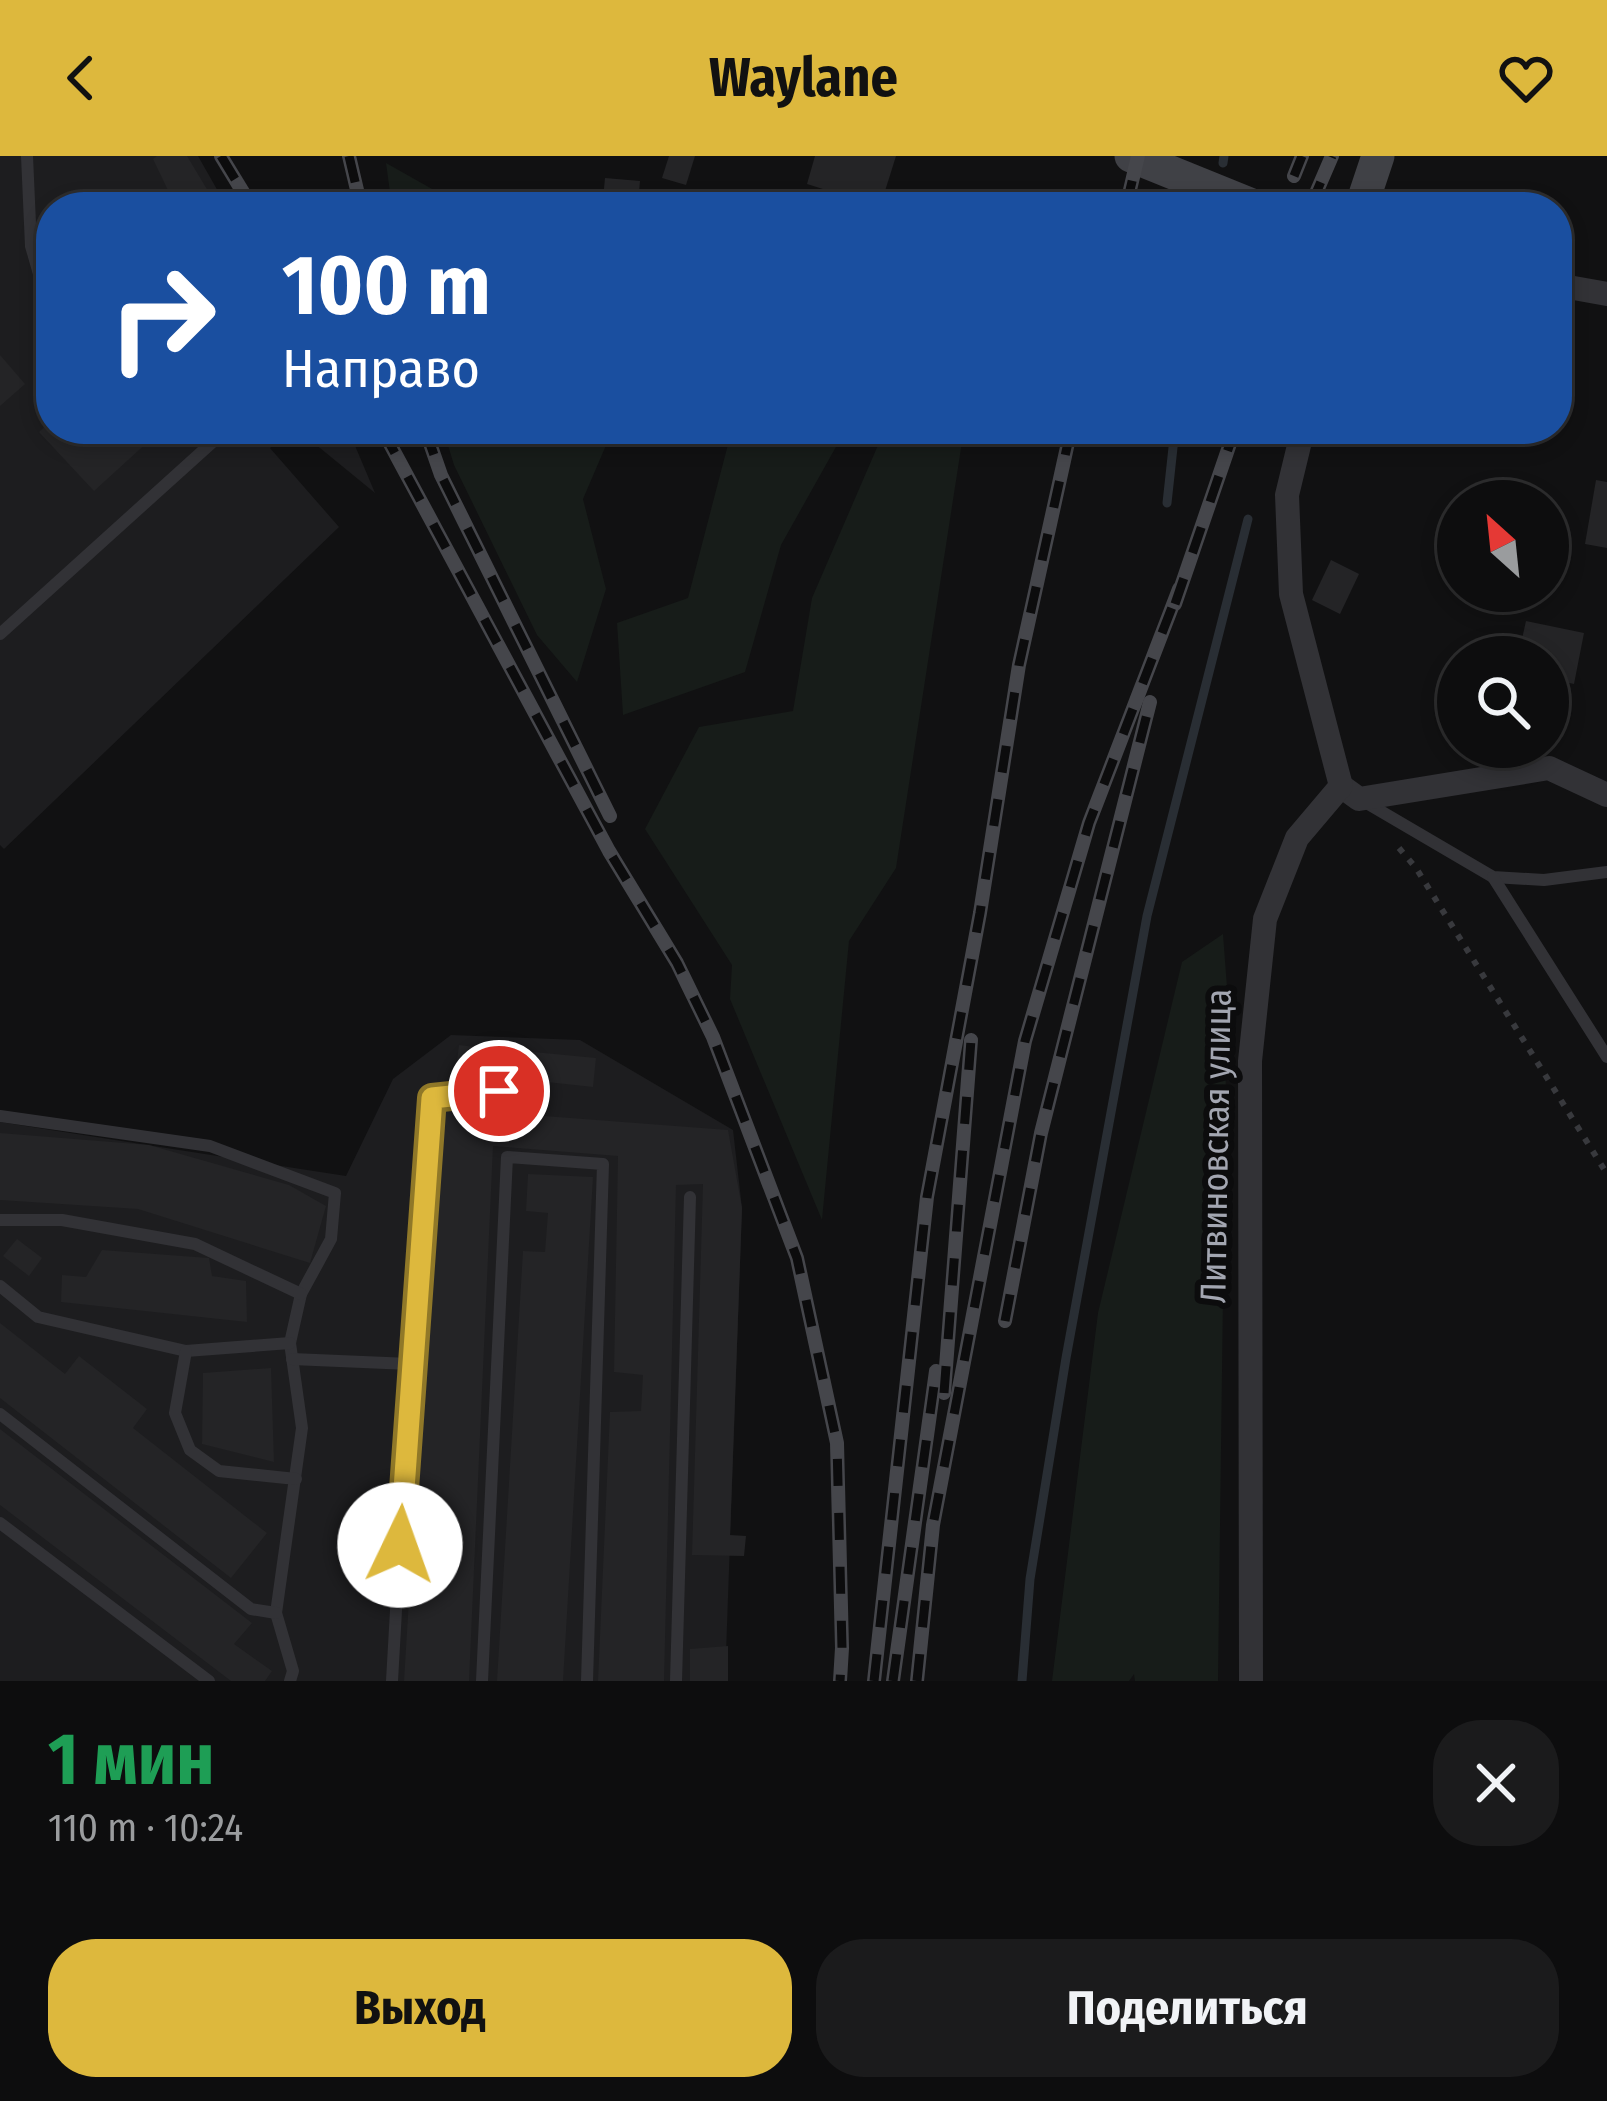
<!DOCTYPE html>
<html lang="ru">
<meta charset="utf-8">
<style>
:root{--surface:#0d0d0e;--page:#1b1b1c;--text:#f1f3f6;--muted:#9a9c9e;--line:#2d2d2e;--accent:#ddb83d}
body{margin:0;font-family:"Fira Sans Condensed",sans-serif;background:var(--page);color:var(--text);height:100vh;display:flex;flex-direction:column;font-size:45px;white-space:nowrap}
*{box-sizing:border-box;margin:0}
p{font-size:39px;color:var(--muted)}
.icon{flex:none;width:66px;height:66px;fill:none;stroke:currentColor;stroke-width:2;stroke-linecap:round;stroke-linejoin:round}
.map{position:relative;height:1525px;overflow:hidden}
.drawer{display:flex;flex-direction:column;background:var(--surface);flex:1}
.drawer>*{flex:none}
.guide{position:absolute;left:36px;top:36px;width:1536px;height:252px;border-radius:48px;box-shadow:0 6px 18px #0003,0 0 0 3px var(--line);background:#1a4fa0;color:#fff;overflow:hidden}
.needle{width:78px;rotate:333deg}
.fabs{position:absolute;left:1437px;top:324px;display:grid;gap:24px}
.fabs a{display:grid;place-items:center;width:132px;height:132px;border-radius:50%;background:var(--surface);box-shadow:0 6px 18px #0003,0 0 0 3px var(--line);font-size:60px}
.pin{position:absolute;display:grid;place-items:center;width:102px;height:102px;color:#fff;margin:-51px;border:6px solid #fff;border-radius:50%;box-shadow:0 3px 12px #0007}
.me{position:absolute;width:132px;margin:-66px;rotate:3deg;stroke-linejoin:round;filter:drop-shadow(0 0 9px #0008)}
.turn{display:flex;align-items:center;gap:42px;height:252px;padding:0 48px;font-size:54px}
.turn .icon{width:156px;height:156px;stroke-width:2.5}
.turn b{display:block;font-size:84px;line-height:102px}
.round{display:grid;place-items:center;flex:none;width:126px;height:126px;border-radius:48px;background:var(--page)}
.headline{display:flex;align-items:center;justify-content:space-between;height:204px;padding:0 48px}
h1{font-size:72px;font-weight:700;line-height:90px;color:#1e9e55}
.button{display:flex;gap:24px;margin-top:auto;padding:24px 48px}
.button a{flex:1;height:138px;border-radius:48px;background:var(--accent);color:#111;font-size:48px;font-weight:700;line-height:138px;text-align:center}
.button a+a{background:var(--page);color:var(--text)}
header{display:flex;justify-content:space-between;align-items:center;height:156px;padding:0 48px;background:var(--accent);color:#111;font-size:54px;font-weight:700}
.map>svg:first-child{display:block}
.built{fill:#1d1d1f}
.green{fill:#171c19}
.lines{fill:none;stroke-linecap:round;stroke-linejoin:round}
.stream{stroke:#292e34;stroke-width:9}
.building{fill:#242426}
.path{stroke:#38393d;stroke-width:6;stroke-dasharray:6 9;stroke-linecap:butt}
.lane{stroke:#323236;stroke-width:12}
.street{stroke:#323236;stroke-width:24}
.secondary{stroke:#404146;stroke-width:33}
.rail-casing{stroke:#45464b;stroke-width:14}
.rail{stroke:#0c0c0d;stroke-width:9;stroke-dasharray:27;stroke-linecap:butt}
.route-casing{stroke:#907828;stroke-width:30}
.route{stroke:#ddb83d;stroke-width:21}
.labels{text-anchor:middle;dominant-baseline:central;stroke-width:12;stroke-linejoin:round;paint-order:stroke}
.street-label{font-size:36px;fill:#a3a6b1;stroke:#0c0c0d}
</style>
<header><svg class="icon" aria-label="back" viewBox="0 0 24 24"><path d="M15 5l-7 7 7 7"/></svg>Waylane<svg class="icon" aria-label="heart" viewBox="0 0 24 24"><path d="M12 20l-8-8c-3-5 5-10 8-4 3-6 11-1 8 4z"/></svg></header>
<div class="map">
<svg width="1607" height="1525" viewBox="0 0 1607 1525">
<rect width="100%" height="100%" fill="#111112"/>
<g class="built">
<path d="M 0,0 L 198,0 L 227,51 L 51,51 L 51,273 L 348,273 L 375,337 L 298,274 L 270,292 L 339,371 L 4,693 L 0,689 Z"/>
<path d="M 451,879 L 580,884 L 733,974 L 742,1052 L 725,1525 L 0,1525 L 0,966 L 346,1020 L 393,923 Z"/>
</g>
<g class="green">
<path d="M 386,7 L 464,51 L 392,51 Z"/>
<path d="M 443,273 L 613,273 L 583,343 L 606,433 L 577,526 L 537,479 L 454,309 Z"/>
<path d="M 732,273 L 846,273 L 781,389 L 745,516 L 623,559 L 617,467 L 688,442 Z"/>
<path d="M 885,273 L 964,273 L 896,712 L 849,785 L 822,1064 L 730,843 L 732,809 L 645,673 L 699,571 L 793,555 L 812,442 Z"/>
<path d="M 1223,778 L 1227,831 L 1218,1525 L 1135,1525 L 1134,1518 L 1129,1525 L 1052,1525 L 1098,1157 L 1182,806 Z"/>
</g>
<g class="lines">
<g class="stream">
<path d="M 1223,7 L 1224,0"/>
<path d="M 1167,347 L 1175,273"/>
<path d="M 1022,1525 L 1030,1423 L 1066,1202 L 1147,760 L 1248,363"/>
</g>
</g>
<g class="building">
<path d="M 157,0 L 187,0 L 217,50 L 176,51 L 153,3 Z"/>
<path d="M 669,0 L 695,0 L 686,29 L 662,22 Z"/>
<path d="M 815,0 L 896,0 L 880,51 L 807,28 Z"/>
<path d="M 605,22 L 640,25 L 638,47 L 603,43 Z"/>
<path d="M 0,199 L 25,228 L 0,250 Z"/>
<path d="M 51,265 L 51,273 L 162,273 L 94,335 L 39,276 Z"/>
<path d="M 1596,324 L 1607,326 L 1607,392 L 1585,388 Z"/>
<path d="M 1331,404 L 1359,418 L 1340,458 L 1312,444 Z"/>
<path d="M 1526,465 L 1584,477 L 1574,528 L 1548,522 L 1548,501 L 1518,501 Z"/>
<path d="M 459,889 L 491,893 L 487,918 L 456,913 Z"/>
<path d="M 513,894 L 596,902 L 593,931 L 510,922 Z"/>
<path d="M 439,952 L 728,974 L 742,1052 L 730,1379 L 746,1380 L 744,1400 L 692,1399 L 703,1028 L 676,1029 L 664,1525 L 598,1525 L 610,1256 L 641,1255 L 643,1219 L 614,1216 L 618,1000 L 493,990 L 469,1525 L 404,1525 Z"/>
<path d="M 0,977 L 149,989 L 289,1029 L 326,1050 L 310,1107 L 138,1053 L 0,1044 Z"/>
<path d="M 528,1018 L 593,1021 L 563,1525 L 497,1525 L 523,1095 L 545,1096 L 548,1057 L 526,1055 Z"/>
<path d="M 17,1083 L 42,1102 L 29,1120 L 3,1100 Z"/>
<path d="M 102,1094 L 209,1102 L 212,1120 L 246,1125 L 247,1166 L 61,1146 L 62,1119 L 86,1121 Z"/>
<path d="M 0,1167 L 65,1218 L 79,1200 L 147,1253 L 133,1272 L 267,1377 L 231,1422 L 0,1242 Z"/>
<path d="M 271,1212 L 274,1306 L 202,1288 L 203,1217 Z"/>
<path d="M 0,1273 L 252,1467 L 234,1488 L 272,1515 L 265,1525 L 231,1525 L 0,1349 Z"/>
<path d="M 728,1490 L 728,1525 L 690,1525 L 690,1493 Z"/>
</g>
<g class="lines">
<path class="path" d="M 1399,692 L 1416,712 L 1607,1018"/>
<g class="lane">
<path d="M 27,0 L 31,90 L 47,146"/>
<path d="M 0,478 L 227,273"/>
<path d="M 1365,646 L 1493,721 L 1544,724 L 1607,716"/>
<path d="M 1493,721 L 1607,901"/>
<path d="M 0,960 L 210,990 L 335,1037 L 331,1083 L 301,1138 L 290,1187 L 302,1272 L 276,1457 L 293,1515 L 290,1525"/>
<path d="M 0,1064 L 62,1064 L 195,1088 L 301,1138"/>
<path d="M 0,1130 L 38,1161 L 186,1195 L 290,1187"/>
<path d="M 186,1195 L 175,1257 L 190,1294 L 219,1315 L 296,1323"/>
<path d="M 292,1203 L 410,1208"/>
<path d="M 0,1258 L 251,1453 L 276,1457"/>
<path d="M 0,1367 L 209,1525"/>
<path d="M 392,1525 L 410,1208 L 432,942 L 499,935"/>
<path d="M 482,1525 L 507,1001 L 603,1008 L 587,1525"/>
<path d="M 676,1525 L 690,1041"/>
</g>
<g class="street">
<path d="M 1557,129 L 1607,138"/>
<path d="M 1341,630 L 1359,643 L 1549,612 L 1607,639"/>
<path d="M 1251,1525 L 1250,905 L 1265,763 L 1297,682 L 1341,630 L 1291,438 L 1287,339 L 1303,273"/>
</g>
<g class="secondary">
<path d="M 1131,0 L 1257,51"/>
<path d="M 1361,51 L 1378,0"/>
</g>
<g class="rail-casing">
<g id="rail">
<path d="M 221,0 L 252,51"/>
<path d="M 349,0 L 361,51"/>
<path d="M 1294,20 L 1302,0"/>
<path d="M 1126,51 L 1138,0"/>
<path d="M 1310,51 L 1332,0"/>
<path d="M 382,273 L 609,695 L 677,807 L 713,881 L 797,1102 L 837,1287 L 842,1492 L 840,1525"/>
<path d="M 425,273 L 441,319 L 610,660"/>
<path d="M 1175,448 L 1235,273"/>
<path d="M 1005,1165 L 1041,977 L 1150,546"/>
<path d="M 944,1237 L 971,884"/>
<path d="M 874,1525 L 927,1041 L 980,757 L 1019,509 L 1071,273"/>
<path d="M 893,1525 L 936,1215"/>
<path d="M 917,1525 L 933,1369 L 1025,885 L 1089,667 L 1179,433"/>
</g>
</g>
<use href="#rail" class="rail"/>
</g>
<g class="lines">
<g class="route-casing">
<path id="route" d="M 400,1389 L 432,942 L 499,935"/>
</g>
<use href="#route" class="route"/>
</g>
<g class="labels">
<g class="street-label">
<text transform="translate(1216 990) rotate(-89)">Литвиновская улица</text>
</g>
</g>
</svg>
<div class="fabs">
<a><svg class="needle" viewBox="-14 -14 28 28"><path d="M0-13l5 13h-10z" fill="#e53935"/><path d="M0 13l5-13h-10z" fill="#9a9c9e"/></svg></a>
<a><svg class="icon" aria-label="search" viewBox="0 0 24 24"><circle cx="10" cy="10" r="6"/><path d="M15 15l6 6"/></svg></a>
</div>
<div class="pin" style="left:499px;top:935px;background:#d93025"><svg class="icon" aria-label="arrive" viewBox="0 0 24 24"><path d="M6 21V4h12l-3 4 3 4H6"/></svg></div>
<svg class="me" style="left:400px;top:1389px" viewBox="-20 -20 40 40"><circle r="19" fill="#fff"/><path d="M0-13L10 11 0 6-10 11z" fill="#ddb83d"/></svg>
<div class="guide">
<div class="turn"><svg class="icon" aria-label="right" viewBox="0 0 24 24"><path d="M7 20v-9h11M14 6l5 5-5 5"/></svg><div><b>100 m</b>Направо</div></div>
</div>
</div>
<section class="drawer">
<div class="headline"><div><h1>1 мин</h1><p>110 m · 10:24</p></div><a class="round"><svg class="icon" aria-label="close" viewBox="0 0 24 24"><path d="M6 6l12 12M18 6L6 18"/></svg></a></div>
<div class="button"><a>Выход</a><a>Поделиться</a></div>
</section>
